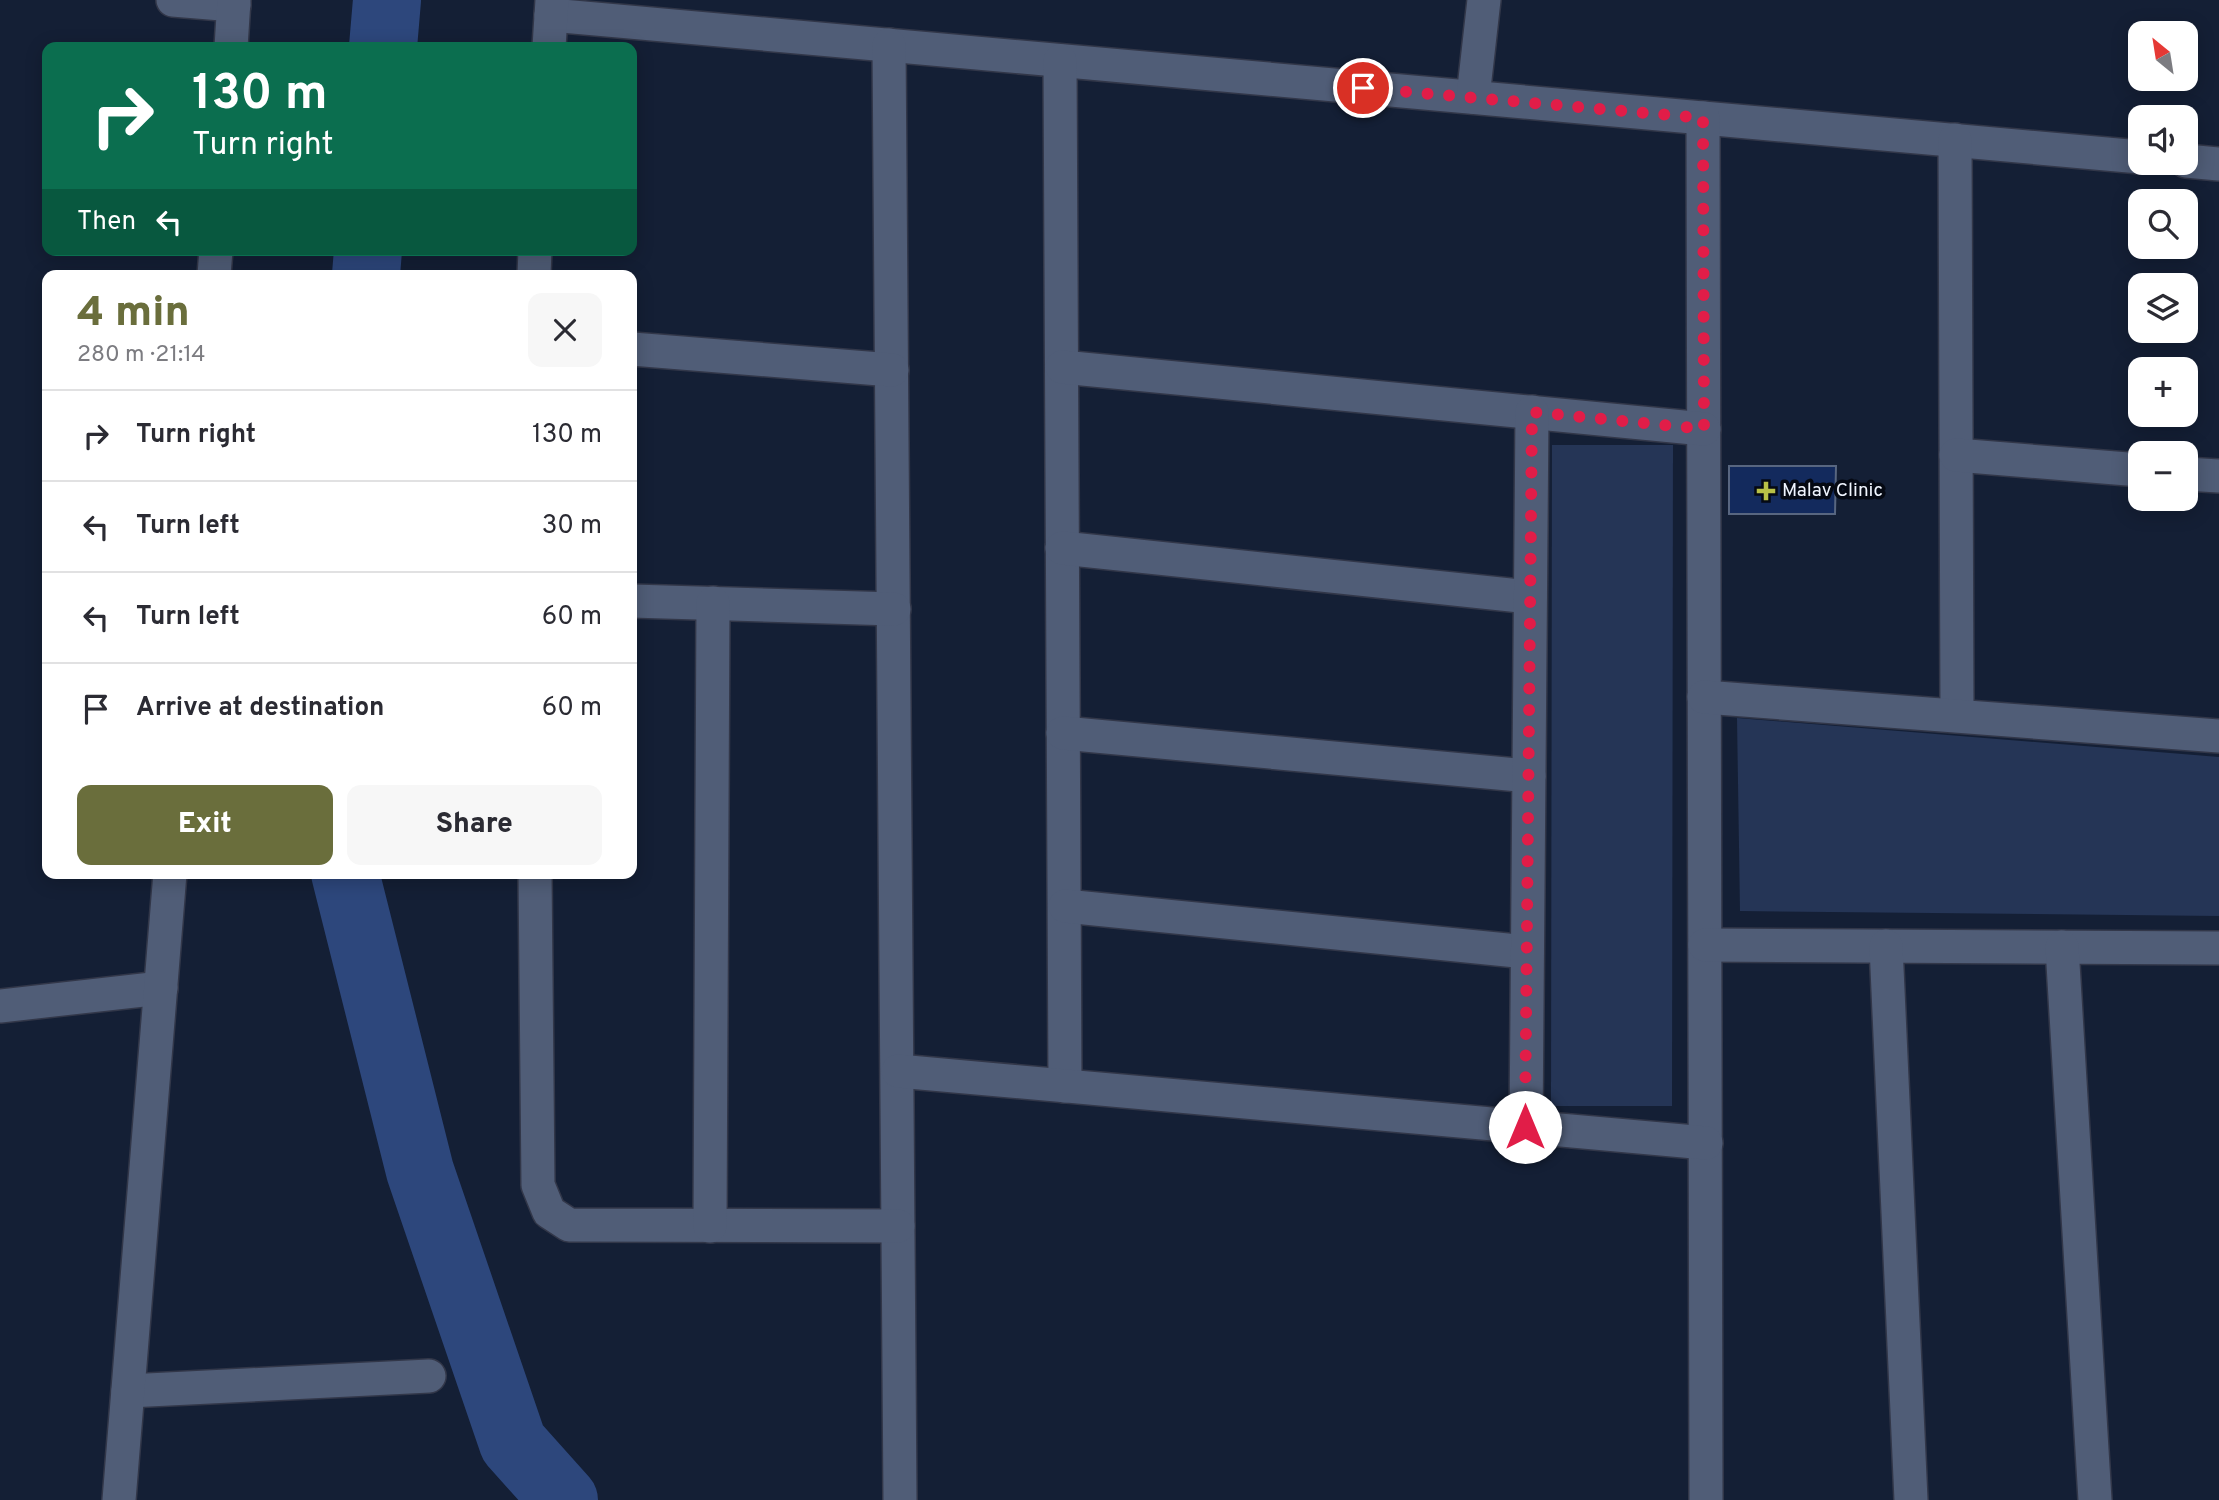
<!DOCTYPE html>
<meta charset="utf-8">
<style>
:root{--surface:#fff;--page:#f7f7f7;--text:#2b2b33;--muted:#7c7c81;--line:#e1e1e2;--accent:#6a6e3c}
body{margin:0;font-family:Overpass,sans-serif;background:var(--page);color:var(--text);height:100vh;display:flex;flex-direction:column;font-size:26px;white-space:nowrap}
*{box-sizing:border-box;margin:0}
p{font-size:23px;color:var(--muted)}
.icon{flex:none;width:38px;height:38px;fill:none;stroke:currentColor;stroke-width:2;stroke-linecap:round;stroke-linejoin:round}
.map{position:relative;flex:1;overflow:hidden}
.side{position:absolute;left:42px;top:270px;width:595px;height:609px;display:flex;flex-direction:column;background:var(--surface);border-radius:14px;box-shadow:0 4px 18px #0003}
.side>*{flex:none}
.banner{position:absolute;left:42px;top:42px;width:595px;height:214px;border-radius:14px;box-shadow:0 4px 18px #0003;background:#0b6e4f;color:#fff;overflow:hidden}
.needle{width:46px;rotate:330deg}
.buttons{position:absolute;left:2128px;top:21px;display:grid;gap:14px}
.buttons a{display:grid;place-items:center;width:70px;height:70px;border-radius:14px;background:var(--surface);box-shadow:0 4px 18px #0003;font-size:35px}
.pin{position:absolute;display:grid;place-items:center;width:60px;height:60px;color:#fff;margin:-30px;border:4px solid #fff;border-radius:50%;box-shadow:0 2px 7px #0007}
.me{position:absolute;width:77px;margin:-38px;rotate:0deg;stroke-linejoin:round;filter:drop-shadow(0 0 5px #0008)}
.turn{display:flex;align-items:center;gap:24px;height:147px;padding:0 35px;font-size:32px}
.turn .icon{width:91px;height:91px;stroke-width:2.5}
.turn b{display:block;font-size:49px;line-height:60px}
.then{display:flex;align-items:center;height:66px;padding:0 35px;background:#0003;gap:14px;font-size:26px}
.round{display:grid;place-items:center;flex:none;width:74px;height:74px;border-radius:14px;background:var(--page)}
.head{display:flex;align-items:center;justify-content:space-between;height:119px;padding:0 35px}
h1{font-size:42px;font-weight:800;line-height:52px;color:var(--accent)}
.cta{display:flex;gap:14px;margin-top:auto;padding:14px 35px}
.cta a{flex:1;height:80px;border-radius:14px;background:var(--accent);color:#fff;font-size:28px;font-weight:800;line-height:80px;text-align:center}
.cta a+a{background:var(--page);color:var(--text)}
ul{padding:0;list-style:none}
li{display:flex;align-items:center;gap:21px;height:91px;padding:0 35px;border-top:2px solid var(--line)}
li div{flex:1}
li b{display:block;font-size:26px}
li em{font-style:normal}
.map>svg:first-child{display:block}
.green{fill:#253556}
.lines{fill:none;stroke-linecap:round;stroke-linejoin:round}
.river{stroke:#2d477c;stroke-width:68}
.building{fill:#132a5d;stroke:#586680;stroke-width:2}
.street-casing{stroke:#323749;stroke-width:36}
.street{stroke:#505d77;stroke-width:33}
.route{stroke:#e11d48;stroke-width:12;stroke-dasharray:0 21.6}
.poi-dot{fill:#b8c147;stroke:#050913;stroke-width:2.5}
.labels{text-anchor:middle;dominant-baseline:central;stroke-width:7;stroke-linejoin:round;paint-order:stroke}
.poi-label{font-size:19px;fill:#f0f5fe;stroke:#050913;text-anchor:start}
</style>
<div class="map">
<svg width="2219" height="1500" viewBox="0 0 2219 1500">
<rect width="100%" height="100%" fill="#141f35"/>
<g class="green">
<path d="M 1552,445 L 1673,445 L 1672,1106 L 1551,1106 Z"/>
<path d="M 1737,718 L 2219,757 L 2219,916 L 1740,911 Z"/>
</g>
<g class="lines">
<g class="river">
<path d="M 383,47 L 387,0"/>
<path d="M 366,275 L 368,250"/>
<path d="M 345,873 L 420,1171 L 513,1443 L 564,1500"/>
</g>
</g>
<path class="building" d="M 1729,466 L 1836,466 L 1835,514 L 1729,514 Z"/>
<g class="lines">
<g class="street-casing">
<g id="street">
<path d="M 173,0 L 234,5"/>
<path d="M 551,15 L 2140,157"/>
<path d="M 889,45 L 900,1500"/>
<path d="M 231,47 L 234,0"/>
<path d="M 549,47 L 552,0"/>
<path d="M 1060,61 L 1065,1086"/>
<path d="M 1473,97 L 1484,0"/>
<path d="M 1703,118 L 1706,1500"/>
<path d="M 1955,140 L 1957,715"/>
<path d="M 2186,161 L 2219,164"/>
<path d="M 214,275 L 216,250"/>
<path d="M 534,275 L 535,250"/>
<path d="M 632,349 L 892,370"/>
<path d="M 1062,367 L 1704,429"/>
<path d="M 1956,455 L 2140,470"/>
<path d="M 2186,474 L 2219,476"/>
<path d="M 1062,548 L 1530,597"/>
<path d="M 632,601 L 894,609"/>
<path d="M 1704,697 L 2219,736"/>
<path d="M 1063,733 L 1529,776"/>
<path d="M 535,873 L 538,1185 L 549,1212 L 569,1225 L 898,1226"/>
<path d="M 1065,906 L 1527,952"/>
<path d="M 1705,945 L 2219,948"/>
<path d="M 1886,946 L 1911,1500"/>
<path d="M 2062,947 L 2095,1500"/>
<path d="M 0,1006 L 161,988"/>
<path d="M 898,1071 L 1706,1143"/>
<path d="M 1526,1127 L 1532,412"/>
<path d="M 710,1226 L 713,603"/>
<path d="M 128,1391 L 429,1376"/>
<path d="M 119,1500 L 170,873"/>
</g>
</g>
<use href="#street" class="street"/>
</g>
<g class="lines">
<path class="route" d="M 1363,88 L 1703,118 L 1704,429 L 1532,412 L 1525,1127"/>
</g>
<path class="poi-dot" d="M1762.5 480.5h7v7h7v7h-7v7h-7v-7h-7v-7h7z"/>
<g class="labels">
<g class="poi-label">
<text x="1782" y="491">Malav Clinic</text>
</g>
</g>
</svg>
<div class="buttons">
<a><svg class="needle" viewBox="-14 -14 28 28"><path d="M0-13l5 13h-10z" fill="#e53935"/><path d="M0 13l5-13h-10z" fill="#7c7c81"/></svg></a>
<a><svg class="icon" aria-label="sound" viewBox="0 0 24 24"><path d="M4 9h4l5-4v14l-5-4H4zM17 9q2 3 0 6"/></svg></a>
<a><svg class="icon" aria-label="search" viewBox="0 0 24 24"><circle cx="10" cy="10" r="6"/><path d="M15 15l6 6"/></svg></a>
<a><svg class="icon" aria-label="layers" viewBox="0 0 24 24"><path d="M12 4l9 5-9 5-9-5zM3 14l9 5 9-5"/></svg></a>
<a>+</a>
<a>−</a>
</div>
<div class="pin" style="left:1363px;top:88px;background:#d93025"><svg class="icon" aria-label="arrive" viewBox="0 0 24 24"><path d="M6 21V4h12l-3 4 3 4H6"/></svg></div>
<svg class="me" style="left:1525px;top:1127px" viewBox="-20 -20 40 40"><circle r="19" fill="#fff"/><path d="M0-13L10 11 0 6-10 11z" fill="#e11d48"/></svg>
<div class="banner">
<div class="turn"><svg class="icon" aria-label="right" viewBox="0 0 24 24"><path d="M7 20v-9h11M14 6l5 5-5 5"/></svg><div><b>130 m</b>Turn right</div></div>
<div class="then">Then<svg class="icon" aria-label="left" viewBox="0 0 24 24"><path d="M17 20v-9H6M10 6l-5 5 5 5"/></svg></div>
</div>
<section class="side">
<div class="head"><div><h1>4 min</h1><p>280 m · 21:14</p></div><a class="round"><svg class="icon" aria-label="close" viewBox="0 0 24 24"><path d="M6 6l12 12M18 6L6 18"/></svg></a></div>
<ul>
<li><svg class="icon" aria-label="right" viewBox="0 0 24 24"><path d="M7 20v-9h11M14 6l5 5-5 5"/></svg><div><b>Turn right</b></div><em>130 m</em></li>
<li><svg class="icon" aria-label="left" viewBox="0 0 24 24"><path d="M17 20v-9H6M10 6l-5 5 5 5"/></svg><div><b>Turn left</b></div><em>30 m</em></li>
<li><svg class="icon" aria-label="left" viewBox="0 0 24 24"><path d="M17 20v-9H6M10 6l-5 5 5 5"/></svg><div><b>Turn left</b></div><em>60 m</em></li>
<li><svg class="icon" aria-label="arrive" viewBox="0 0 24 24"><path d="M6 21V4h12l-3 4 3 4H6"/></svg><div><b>Arrive at destination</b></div><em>60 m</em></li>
</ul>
<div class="cta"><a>Exit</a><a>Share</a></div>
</section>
</div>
